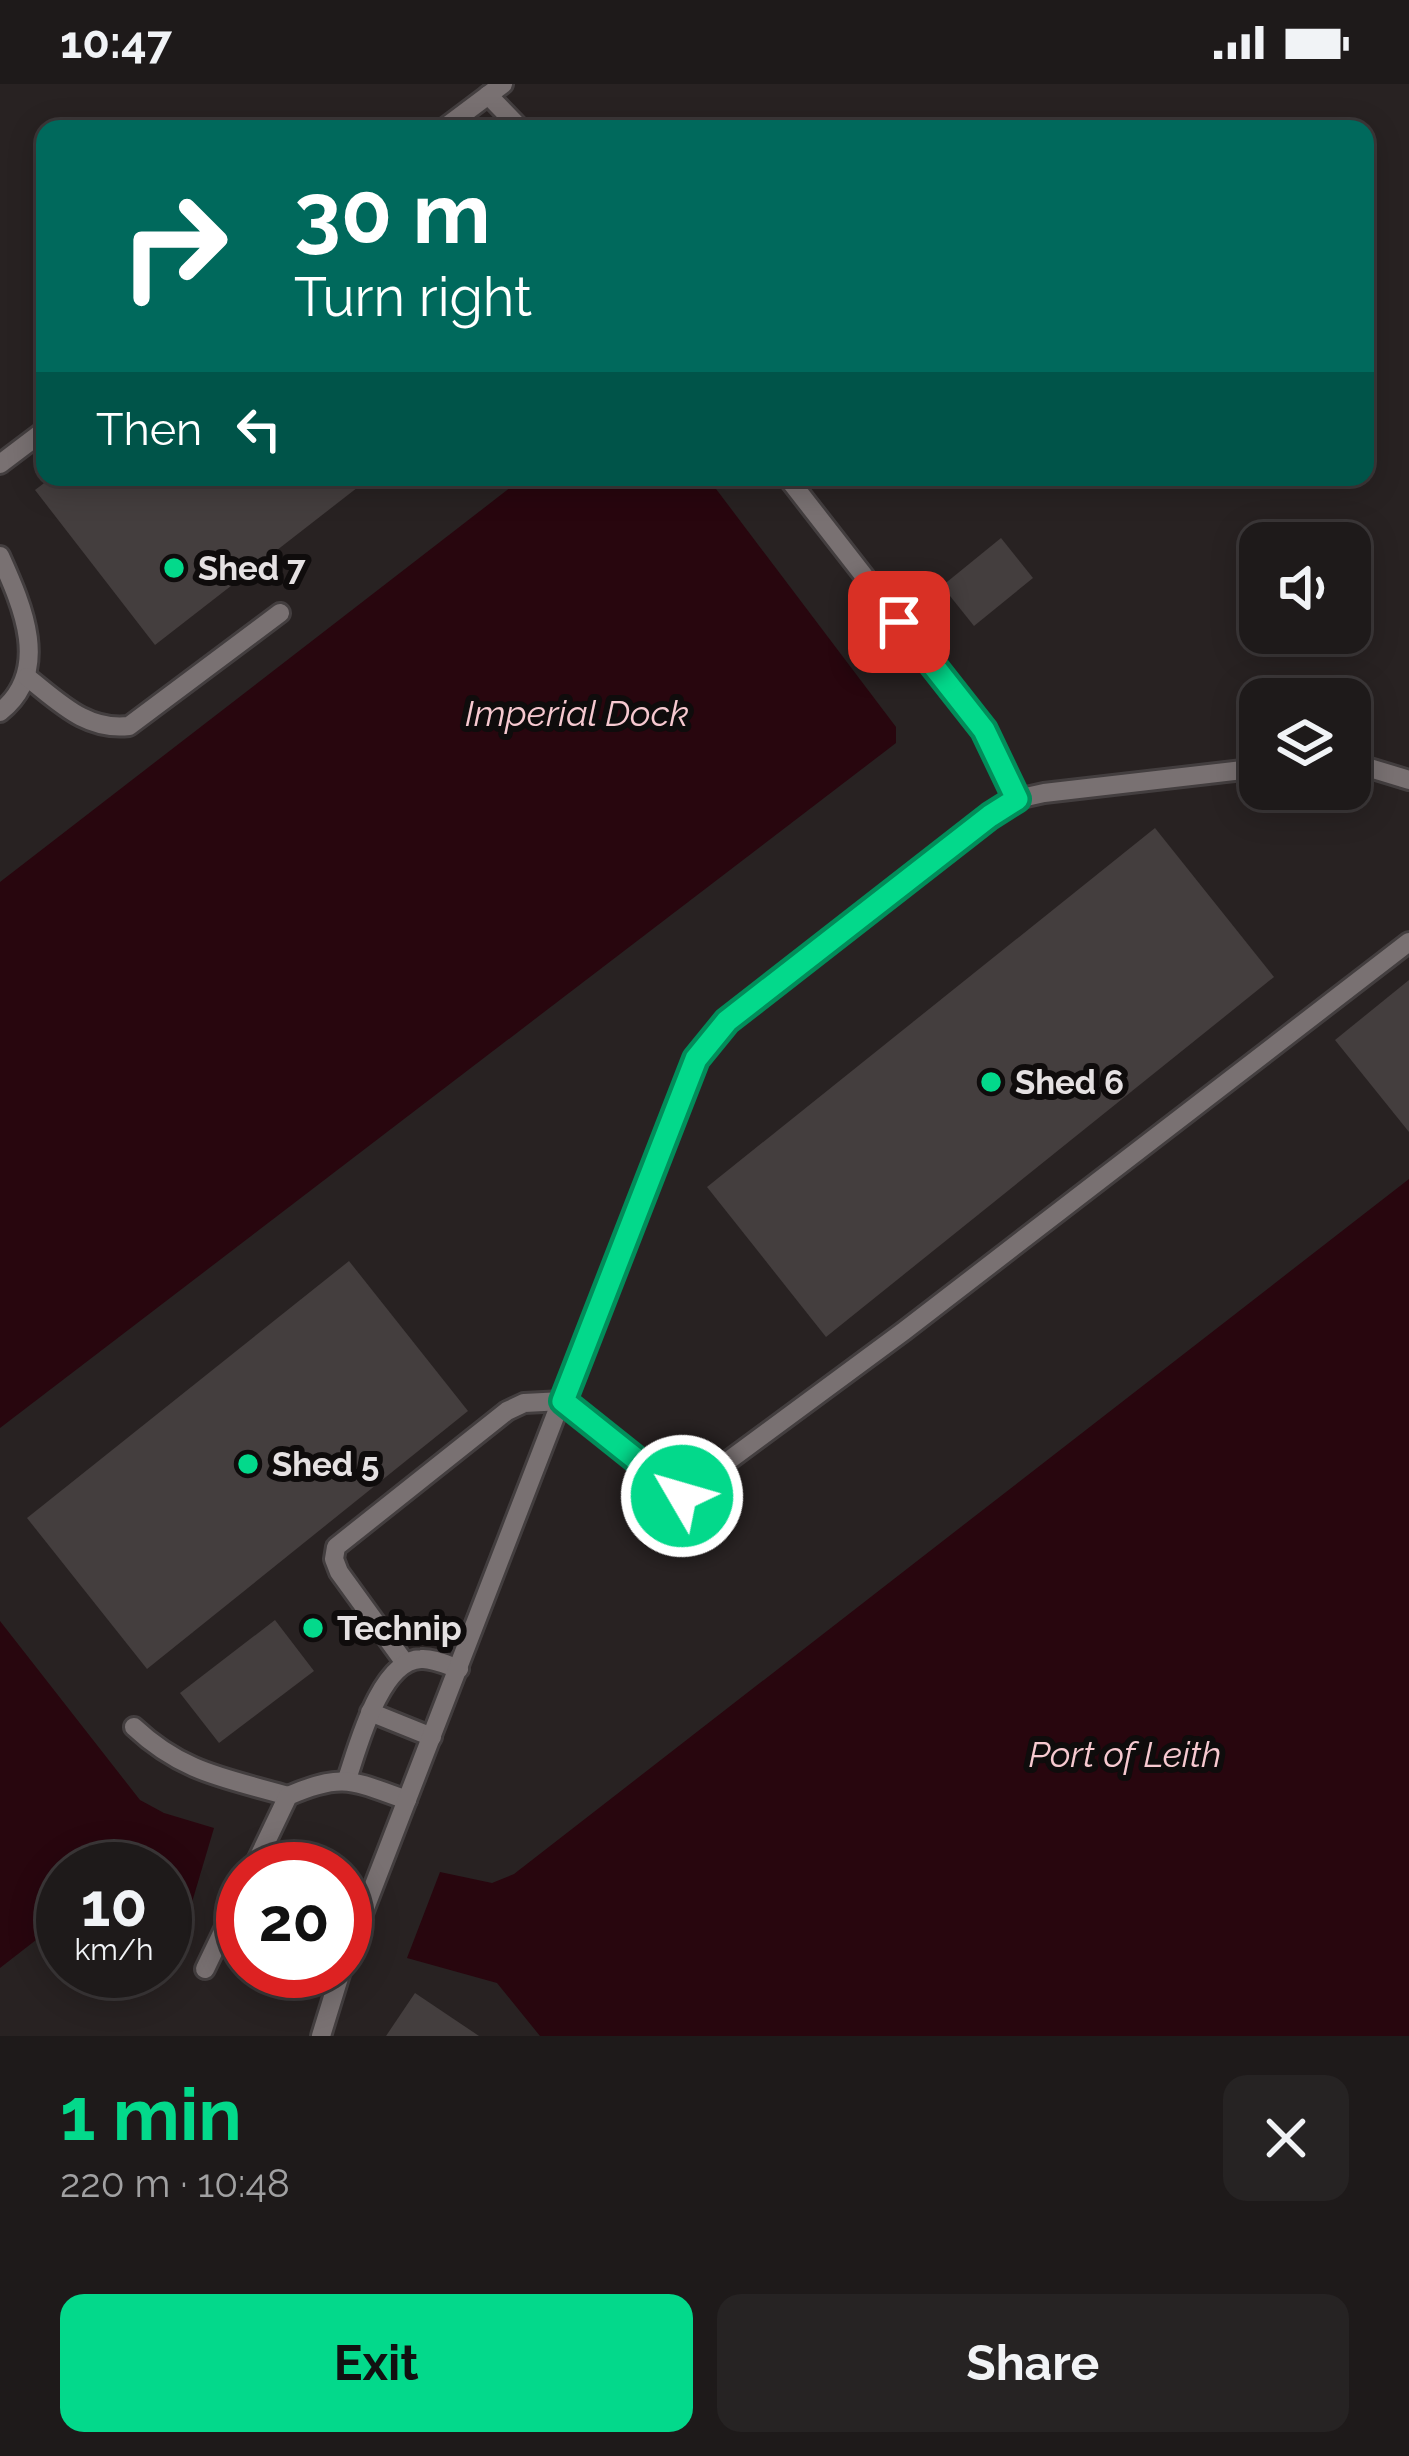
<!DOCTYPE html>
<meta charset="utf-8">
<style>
:root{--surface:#1e1a1a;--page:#262323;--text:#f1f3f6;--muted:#a1a1a2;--line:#3c3839;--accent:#03d98b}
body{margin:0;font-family:Raleway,sans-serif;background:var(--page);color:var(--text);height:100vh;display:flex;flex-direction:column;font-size:45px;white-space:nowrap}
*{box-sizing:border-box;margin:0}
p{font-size:39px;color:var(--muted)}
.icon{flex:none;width:66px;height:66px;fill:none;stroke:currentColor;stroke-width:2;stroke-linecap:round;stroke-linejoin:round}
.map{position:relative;height:1952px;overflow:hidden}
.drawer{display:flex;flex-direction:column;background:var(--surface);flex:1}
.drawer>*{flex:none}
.top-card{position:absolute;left:36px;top:36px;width:1338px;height:366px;border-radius:24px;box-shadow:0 6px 30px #0003,0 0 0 3px var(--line);background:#00695c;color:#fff;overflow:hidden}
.tools{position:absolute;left:1239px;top:438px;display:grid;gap:24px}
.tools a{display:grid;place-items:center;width:132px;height:132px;border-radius:24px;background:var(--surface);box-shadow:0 6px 30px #0003,0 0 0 3px var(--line);font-size:60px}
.speed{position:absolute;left:36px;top:1758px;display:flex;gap:24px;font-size:60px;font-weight:700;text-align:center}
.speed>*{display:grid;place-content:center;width:156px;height:156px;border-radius:50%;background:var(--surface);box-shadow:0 6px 30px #0003,0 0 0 3px var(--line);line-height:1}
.speed small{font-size:30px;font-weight:400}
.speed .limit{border:18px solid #d22;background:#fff;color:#111}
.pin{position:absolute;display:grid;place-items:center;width:102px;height:102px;color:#fff;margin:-51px;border-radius:24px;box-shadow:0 6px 18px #0006}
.me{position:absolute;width:132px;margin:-66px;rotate:308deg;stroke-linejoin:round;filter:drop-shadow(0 0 9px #0008)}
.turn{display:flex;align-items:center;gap:42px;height:252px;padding:0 60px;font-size:54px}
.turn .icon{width:156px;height:156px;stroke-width:2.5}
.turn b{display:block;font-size:84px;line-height:102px}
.then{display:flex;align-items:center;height:114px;padding:0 60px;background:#0003;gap:24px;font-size:45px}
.round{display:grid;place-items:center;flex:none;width:126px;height:126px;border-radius:24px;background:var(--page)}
.summary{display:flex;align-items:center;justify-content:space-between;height:204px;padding:0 60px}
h1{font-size:72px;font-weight:700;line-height:90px;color:var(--accent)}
.button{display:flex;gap:24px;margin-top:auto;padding:24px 60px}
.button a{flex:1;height:138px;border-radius:24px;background:var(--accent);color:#111;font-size:48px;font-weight:700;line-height:138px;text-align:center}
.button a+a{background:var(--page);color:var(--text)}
.status{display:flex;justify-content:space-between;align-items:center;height:84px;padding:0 60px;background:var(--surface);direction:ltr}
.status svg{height:33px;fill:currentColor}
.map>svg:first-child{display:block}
.water{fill:#28060e}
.building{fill:#443e3e}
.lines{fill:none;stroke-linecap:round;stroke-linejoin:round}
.service-casing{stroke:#433e3f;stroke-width:24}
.service{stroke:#797172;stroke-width:18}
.route-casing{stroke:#028d5a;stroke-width:30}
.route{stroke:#03d98b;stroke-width:21}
.poi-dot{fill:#03d98b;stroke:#0f0c0c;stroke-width:4.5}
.labels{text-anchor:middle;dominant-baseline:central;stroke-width:12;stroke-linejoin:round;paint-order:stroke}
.poi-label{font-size:33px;font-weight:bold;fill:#e5e1e2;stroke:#0f0c0c;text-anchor:start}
.water-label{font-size:36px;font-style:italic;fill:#f7c9d0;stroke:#0f0c0c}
</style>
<div class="status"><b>10:47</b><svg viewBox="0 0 49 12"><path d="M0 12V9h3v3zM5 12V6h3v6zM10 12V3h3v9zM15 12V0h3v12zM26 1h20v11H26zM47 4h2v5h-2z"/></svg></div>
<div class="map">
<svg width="1409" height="1952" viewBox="0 0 1409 1952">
<rect width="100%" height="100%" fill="#282222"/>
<g class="water">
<path d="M 524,393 L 707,393 L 896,643 L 896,659 L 0,1344 L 0,798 Z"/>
<path d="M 1409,1095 L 1409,1952 L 540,1952 L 497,1899 L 407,1874 L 440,1788 L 492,1799 L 514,1790 Z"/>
<path d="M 0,1537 L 140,1716 L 164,1729 L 214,1744 L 187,1835 L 165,1828 L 165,1785 L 63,1785 L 63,1835 L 0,1884 Z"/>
</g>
<g class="building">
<path d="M 52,393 L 371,393 L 155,561 L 35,406 Z"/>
<path d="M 1001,454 L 1033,494 L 974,542 L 942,502 Z"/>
<path d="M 1258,483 L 1260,549 L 1309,549 L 1303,573 L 1240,557 Z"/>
<path d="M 1155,744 L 1274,893 L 826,1253 L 707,1103 Z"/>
<path d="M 1409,896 L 1409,1048 L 1335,956 Z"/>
<path d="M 349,1177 L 468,1327 L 147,1585 L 27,1434 Z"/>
<path d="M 275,1536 L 314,1587 L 219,1659 L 180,1609 Z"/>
<path d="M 415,1909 L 479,1952 L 386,1952 Z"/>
</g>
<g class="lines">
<g class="service-casing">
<g id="service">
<path d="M 488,11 L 521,45"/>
<path d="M 443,45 L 503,0"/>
<path d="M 0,380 L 45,346"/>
<path d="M 787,393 L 984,646 L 1017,715"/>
<path d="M 0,472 C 22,521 52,587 0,628"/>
<path d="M 27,593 C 59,618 86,647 129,642 L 280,529"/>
<path d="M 1350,678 L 1409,696"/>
<path d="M 405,1579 L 339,1488 L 334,1475 L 336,1463 L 507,1327 L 524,1319 L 563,1317 L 682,1411 L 904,1247 L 1409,858"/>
<path d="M 370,1628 L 432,1653"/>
<path d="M 134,1643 C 183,1689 226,1694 288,1712"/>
<path d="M 347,1695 C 358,1663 380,1576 421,1575 C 432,1574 447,1581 459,1585"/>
<path d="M 253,1785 L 288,1712 C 343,1688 353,1697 407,1716"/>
<path d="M 345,1876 L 677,1017 L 696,975 L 727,937 L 990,732 L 1017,715 L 1044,709 L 1260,684"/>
<path d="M 205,1885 L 243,1806"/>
<path d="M 321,1952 L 341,1887"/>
</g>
</g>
<use href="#service" class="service"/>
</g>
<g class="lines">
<g class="route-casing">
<path id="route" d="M 682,1412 L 563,1317 L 696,975 L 727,937 L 990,732 L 1017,715 L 984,646 L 899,538"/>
</g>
<use href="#route" class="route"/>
</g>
<g class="poi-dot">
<circle cx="174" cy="484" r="12"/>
<circle cx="991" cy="998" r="12"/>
<circle cx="248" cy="1380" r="12"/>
<circle cx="313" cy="1544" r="12"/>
</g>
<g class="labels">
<g class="poi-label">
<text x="198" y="484">Shed 7</text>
<text x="1015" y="998">Shed 6</text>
<text x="272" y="1380">Shed 5</text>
<text x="337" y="1544">Technip</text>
</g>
<g class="water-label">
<text x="577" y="629">Imperial Dock</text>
<text x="1125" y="1670">Port of Leith</text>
</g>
</g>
</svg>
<div class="tools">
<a><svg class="icon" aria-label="sound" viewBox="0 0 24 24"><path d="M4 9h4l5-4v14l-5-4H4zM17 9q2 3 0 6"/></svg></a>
<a><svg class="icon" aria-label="layers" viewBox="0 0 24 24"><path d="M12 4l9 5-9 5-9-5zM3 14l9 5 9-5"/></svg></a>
</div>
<div class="speed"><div>10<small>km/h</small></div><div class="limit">20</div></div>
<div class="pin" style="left:899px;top:538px;background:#d93025"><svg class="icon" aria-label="arrive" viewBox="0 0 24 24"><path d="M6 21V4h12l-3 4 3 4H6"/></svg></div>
<svg class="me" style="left:682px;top:1412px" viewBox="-20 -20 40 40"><circle r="17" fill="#03d98b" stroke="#fff" stroke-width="3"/><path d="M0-11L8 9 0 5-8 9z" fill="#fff"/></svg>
<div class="top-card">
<div class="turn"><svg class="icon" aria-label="right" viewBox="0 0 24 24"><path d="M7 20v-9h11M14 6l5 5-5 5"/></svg><div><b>30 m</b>Turn right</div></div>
<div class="then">Then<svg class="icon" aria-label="left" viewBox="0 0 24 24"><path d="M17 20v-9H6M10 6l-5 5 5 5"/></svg></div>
</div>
</div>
<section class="drawer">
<div class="summary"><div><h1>1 min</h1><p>220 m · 10:48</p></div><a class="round"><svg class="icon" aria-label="close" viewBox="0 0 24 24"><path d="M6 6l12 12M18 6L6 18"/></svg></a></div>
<div class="button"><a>Exit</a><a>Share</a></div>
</section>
